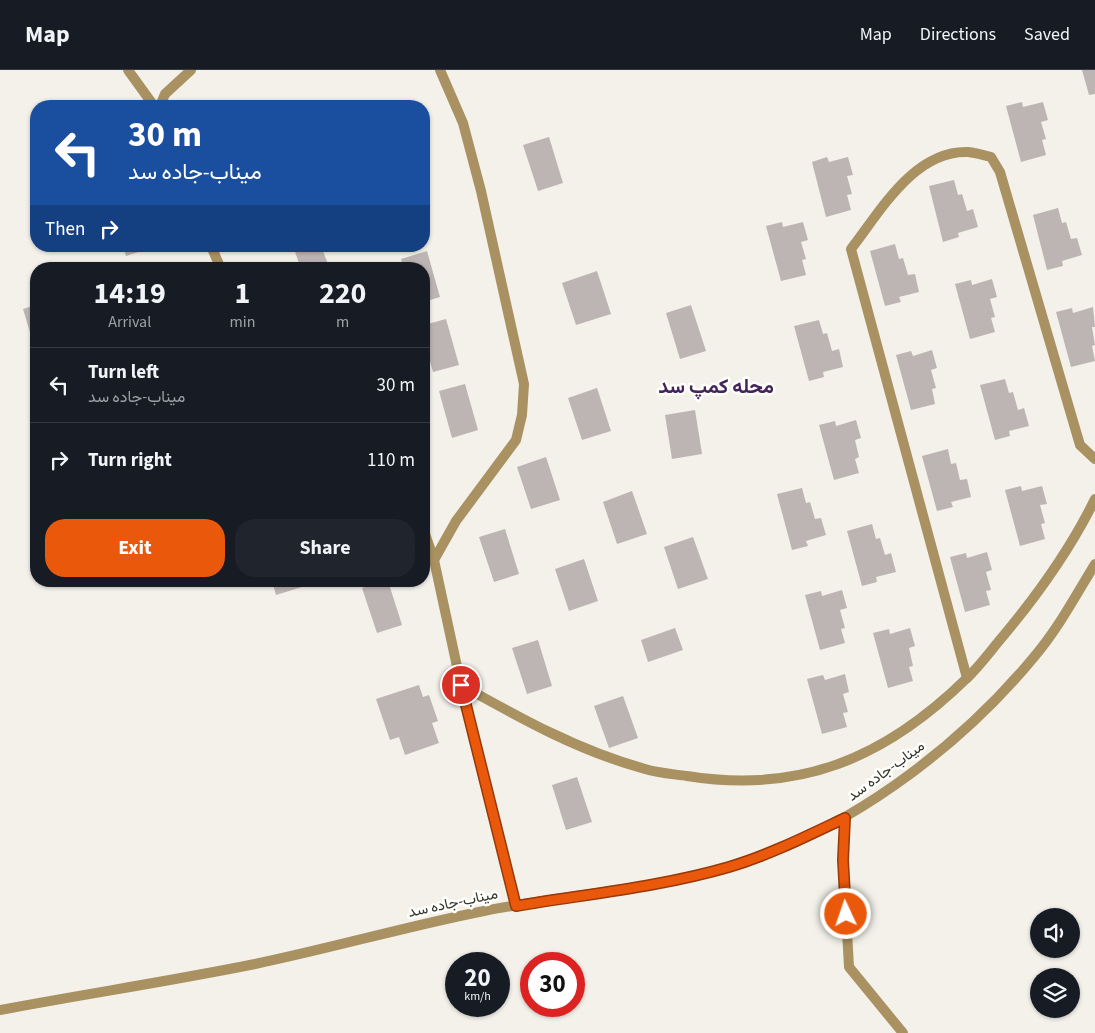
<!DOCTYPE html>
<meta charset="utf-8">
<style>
:root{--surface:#171b24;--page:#20242c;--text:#f1f3f6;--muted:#9ea1a6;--line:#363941;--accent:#ea580c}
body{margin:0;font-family:"Source Sans 3",Vazirmatn,sans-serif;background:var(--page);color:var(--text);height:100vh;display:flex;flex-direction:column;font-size:19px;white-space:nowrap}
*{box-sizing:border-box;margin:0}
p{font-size:16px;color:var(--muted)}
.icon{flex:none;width:28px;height:28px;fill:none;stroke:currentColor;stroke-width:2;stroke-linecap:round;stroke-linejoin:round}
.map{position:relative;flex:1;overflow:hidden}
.sheet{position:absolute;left:30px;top:192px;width:400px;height:325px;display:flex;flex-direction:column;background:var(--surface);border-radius:20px;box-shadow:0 1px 4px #0004}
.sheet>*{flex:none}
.guide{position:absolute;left:30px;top:30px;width:400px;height:152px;border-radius:20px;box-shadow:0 1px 4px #0004;background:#1a4fa0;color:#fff;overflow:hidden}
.tools{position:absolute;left:1030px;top:838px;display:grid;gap:10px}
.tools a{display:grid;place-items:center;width:50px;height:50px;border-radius:50%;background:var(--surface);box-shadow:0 1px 4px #0004;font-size:25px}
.speed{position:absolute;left:445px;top:882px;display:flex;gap:10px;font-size:25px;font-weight:700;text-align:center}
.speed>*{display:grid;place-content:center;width:65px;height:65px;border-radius:50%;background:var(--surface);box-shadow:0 1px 4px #0004;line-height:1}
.speed small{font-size:12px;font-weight:400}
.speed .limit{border:8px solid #d22;background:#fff;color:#111}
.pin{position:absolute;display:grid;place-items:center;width:42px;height:42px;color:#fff;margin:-21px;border:2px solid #fff;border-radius:50%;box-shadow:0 1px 5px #0007}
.me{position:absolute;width:55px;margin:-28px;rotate:357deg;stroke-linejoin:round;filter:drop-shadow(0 0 4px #0008)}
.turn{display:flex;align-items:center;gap:18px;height:105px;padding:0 15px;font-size:22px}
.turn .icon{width:65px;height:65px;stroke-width:2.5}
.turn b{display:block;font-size:35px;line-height:42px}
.then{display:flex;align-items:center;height:48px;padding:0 15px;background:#0003;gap:10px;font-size:19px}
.eta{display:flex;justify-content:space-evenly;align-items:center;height:85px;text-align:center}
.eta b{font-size:30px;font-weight:700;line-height:35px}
.action{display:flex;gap:10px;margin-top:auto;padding:10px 15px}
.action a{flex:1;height:58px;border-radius:20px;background:var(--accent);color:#fff;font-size:20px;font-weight:700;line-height:58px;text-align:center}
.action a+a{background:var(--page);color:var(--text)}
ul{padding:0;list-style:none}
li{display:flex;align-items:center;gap:15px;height:75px;padding:0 15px;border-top:1px solid var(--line)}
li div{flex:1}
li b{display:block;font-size:19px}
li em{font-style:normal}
header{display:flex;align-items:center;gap:30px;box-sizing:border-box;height:70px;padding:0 25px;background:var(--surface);border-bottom:1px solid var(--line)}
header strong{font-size:24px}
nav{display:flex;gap:28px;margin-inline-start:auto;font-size:18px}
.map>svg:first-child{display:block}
.building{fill:#bdb5b3}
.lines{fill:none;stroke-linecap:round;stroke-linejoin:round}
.minor{stroke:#a99162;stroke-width:10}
.tertiary{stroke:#a99162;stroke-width:10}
.route-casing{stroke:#983908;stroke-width:12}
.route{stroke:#ea580c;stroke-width:9}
.labels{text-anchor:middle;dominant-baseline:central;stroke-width:5;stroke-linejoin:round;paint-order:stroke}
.street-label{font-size:15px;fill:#343431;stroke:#fffffb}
.district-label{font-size:20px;font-weight:bold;fill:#45235b;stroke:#fffffb}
</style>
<header>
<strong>Map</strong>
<nav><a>Map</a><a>Directions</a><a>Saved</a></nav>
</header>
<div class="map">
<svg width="1095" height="963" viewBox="0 0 1095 963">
<rect width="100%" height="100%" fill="#f3f1ea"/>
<g class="building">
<path d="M 1082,0 L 1095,0 L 1095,24 L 1089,25 Z"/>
<path d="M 1022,32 L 1023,37 L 1043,32 L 1048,50 L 1041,52 L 1046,69 L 1042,70 L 1046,85 L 1021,92 L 1006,36 Z"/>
<path d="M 549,67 L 563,113 L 538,121 L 523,75 Z"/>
<path d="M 827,87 L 829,92 L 848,87 L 853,105 L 847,106 L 852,124 L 847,125 L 851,140 L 826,147 L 812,92 Z"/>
<path d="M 954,110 L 958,125 L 962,124 L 967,141 L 973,139 L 978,157 L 958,163 L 959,167 L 943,172 L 929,116 Z"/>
<path d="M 1058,138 L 1062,153 L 1066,152 L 1071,169 L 1077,168 L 1082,185 L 1062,191 L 1063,196 L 1047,200 L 1033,145 Z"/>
<path d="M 782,152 L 783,157 L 803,152 L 808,170 L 801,172 L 806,189 L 802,190 L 806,205 L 781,211 L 766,156 Z"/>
<path d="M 895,174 L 899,189 L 903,188 L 908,205 L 915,204 L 919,222 L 899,227 L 901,232 L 885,236 L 870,181 Z"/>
<path d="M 123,176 L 154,176 L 154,177 L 126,186 Z"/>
<path d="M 293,176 L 321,176 L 328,194 L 316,199 L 301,199 Z"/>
<path d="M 427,181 L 440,227 L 424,232 L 424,199 L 404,199 L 401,189 Z"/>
<path d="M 597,201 L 611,244 L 576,255 L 562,213 Z"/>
<path d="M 992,209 L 997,227 L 990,229 L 995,247 L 991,248 L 995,262 L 970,269 L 955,214 L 971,210 L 972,215 Z"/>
<path d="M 36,235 L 36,282 L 23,239 Z"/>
<path d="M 691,235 L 706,281 L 680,289 L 666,243 Z"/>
<path d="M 1093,237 L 1095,257 L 1092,257 L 1095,275 L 1092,276 L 1095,291 L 1071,297 L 1056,242 L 1072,238 L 1073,243 Z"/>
<path d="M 446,249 L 459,295 L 433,302 L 424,269 L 424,255 Z"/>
<path d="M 819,250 L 823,264 L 827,263 L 832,281 L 839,279 L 843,297 L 823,302 L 824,307 L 809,311 L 794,256 Z"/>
<path d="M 932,280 L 937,298 L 931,300 L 936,318 L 932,319 L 935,334 L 911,340 L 896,285 L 911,281 L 913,286 Z"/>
<path d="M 1005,309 L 1009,323 L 1013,322 L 1018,340 L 1024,338 L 1029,356 L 1009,361 L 1010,366 L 995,370 L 980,315 Z"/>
<path d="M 465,314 L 478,360 L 452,368 L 439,321 Z"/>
<path d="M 597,318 L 611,361 L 582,370 L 568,328 Z"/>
<path d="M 695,340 L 702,384 L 672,389 L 665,345 Z"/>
<path d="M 856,350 L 861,368 L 855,370 L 859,387 L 855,389 L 859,403 L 834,410 L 819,355 L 835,351 L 836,356 Z"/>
<path d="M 948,379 L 951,394 L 956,393 L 960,410 L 967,409 L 971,427 L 951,432 L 953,437 L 937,441 L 922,386 Z"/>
<path d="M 546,387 L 560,430 L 531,439 L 517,397 Z"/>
<path d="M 1021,416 L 1022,421 L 1042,416 L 1047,434 L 1040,435 L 1045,453 L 1041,454 L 1045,469 L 1020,476 L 1005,420 Z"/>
<path d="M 802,418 L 806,433 L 810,432 L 815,449 L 821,448 L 826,465 L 806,471 L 808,476 L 792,480 L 777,424 Z"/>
<path d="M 632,421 L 647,464 L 617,474 L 603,432 Z"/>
<path d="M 872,454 L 876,469 L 880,468 L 885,485 L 891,483 L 896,502 L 876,507 L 877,512 L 862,516 L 847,461 Z"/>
<path d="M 505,459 L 519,504 L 494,512 L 479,467 Z"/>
<path d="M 693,467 L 708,509 L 678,519 L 664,477 Z"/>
<path d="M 987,482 L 992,500 L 986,502 L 991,520 L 986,521 L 990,535 L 965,542 L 950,487 L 966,483 L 967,488 Z"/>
<path d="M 584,489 L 598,531 L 569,541 L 555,499 Z"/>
<path d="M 272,511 L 300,511 L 302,517 L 276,525 Z"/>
<path d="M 382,511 L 388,511 L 402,555 L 377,563 L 362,518 Z"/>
<path d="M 842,520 L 847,538 L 840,540 L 845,558 L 841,559 L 845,573 L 820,580 L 805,525 L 821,521 L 822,526 Z"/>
<path d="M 675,558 L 683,580 L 648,592 L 641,570 Z"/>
<path d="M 910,558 L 915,576 L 909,578 L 913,596 L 909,597 L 913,611 L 888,618 L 873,563 L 889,559 L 890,564 Z"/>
<path d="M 538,570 L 552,616 L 527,624 L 512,578 Z"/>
<path d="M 845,604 L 849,622 L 843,624 L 848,642 L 843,643 L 847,657 L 822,664 L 807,609 L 823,605 L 825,610 Z"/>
<path d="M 419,615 L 423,627 L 429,625 L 438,651 L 432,653 L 439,673 L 405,685 L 399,667 L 390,670 L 376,629 Z"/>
<path d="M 623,626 L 638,668 L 609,678 L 594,636 Z"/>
<path d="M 577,707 L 592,752 L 566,760 L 552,715 Z"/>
</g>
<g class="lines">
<g class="minor">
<path d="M 128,0 L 154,36"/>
<path d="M 160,36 L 165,24 L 191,0"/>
<path d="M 211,176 L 221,199"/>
<path d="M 424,461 L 434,490 L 461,615 L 516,836"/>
<path d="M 434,490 L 456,451 L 516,370 L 522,345 L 524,314 L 481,121 L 463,53 L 440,0"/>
<path d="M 967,608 L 851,179 C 880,142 914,80 968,82 C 976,83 984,85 991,87 L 1000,102 L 1080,375 L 1095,389"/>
<path d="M 461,615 C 520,648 579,681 645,699 C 658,703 673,704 687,706 C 800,724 885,688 966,609 C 980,596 991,580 1004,565 C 1039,523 1071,478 1095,429"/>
<path d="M 845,749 L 843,790 L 849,897 L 903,963"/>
</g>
<path class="tertiary" d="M 0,940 C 85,924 171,911 255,894 C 332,878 408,856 484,841 C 565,825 648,820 728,797 C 843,765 958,679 1034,587 C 1058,559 1076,525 1095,494"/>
</g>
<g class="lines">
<g class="route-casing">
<path id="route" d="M 461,615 L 516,836 C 587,824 660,817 729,797 C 769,785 807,766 845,748 L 843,790 L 846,844"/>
</g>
<use href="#route" class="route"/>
</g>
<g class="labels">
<g class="street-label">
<text transform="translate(886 701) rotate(-36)">میناب-جاده سد</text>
<text transform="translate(453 833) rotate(-12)">میناب-جاده سد</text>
</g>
<g class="district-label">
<text x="716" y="317">محله کمپ سد</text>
</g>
</g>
</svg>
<div class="tools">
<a><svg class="icon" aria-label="sound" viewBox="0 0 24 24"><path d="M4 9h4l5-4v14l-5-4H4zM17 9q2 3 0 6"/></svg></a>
<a><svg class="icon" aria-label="layers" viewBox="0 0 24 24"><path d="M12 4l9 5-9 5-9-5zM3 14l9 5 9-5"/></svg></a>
</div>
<div class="speed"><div>20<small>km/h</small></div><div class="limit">30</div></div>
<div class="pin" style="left:461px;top:615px;background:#d93025"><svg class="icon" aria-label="arrive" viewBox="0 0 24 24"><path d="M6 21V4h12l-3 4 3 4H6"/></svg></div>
<svg class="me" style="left:846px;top:844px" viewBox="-20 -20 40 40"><circle r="17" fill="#ea580c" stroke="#fff" stroke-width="3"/><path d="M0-11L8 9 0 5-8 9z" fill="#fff"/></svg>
<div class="guide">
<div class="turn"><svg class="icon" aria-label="left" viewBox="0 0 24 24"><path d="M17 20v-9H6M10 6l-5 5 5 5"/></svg><div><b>30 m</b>میناب-جاده سد</div></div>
<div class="then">Then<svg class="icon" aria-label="right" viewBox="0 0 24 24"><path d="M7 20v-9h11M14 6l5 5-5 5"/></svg></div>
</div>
<section class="sheet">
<div class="eta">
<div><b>14:19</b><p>Arrival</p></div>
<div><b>1</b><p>min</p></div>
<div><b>220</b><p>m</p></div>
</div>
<ul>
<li><svg class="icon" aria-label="left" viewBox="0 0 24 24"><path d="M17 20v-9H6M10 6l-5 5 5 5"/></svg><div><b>Turn left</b><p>میناب-جاده سد</p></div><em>30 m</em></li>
<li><svg class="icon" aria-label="right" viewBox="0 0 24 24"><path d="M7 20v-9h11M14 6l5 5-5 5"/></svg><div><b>Turn right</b></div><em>110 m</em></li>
</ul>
<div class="action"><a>Exit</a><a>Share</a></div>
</section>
</div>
